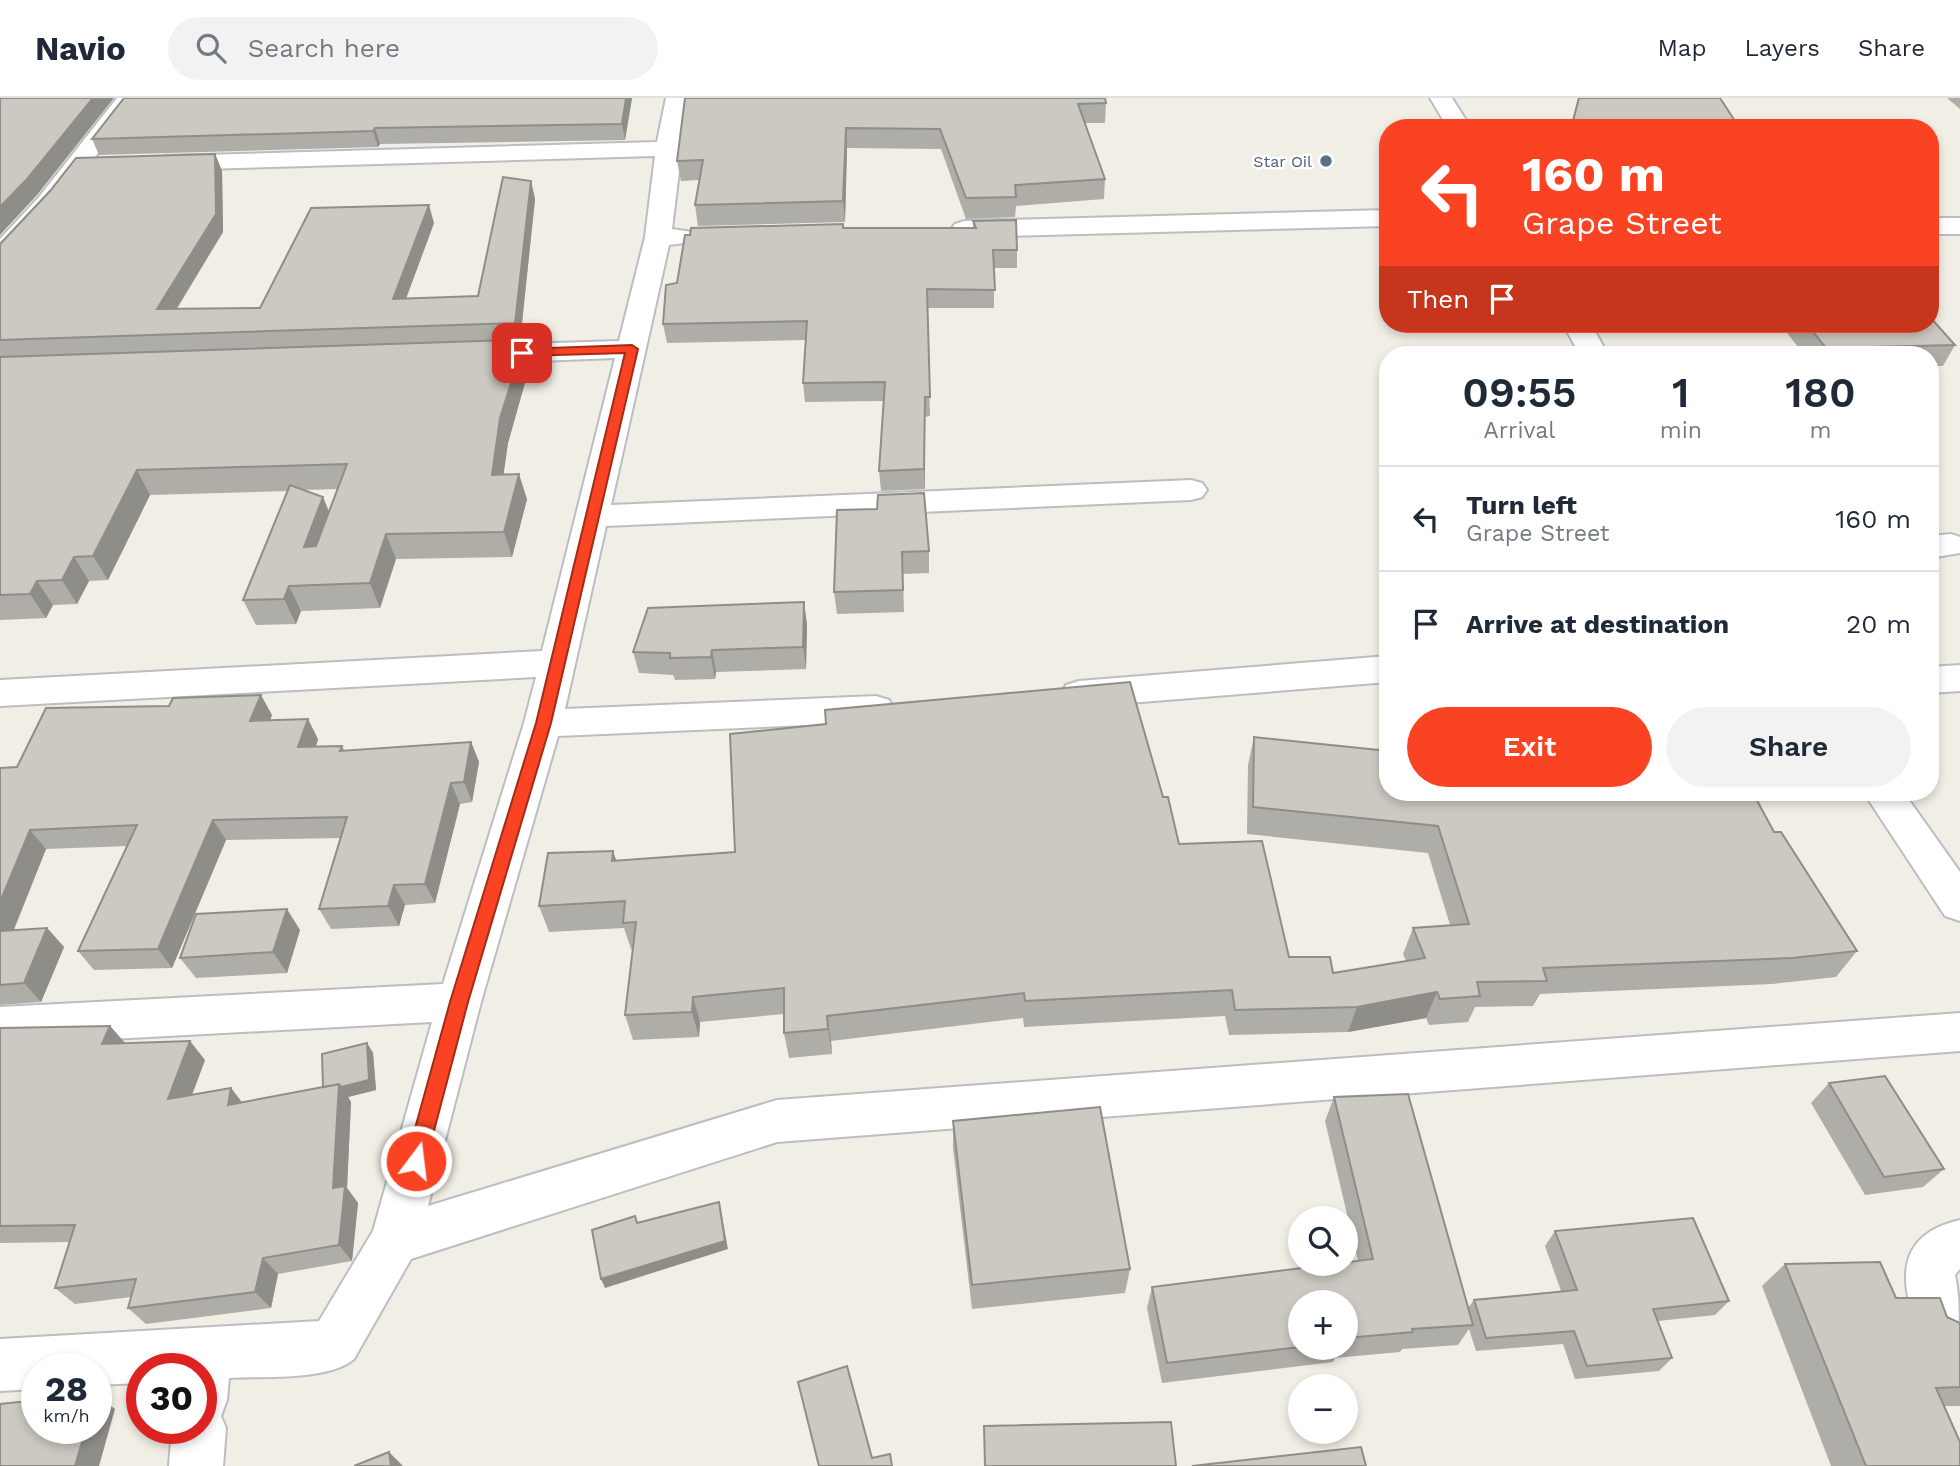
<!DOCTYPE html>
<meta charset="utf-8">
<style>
:root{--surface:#fff;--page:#f2f2f3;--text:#1f2937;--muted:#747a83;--line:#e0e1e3;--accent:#f94323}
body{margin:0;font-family:"Work Sans",sans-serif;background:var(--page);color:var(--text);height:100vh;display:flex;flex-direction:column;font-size:26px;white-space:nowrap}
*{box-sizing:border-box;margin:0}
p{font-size:23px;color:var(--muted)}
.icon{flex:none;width:38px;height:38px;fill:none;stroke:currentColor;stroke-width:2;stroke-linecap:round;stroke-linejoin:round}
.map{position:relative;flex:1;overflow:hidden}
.sheet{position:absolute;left:1379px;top:248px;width:560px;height:455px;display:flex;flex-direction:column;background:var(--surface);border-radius:28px;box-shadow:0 4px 10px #0003}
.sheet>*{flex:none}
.guide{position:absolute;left:1379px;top:21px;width:560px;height:214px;border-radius:28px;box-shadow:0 4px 10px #0003;background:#f94323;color:#fff;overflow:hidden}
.buttons{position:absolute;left:1288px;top:1108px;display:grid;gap:14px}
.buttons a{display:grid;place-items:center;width:70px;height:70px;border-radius:50%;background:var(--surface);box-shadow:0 4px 10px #0003;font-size:35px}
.speed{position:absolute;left:21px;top:1255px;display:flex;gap:14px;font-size:35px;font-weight:700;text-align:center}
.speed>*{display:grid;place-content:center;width:91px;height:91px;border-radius:50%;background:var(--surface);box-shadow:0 4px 10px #0003;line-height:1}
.speed small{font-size:18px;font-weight:400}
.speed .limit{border:10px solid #d22;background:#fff;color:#111}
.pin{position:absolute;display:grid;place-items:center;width:60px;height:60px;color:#fff;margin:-30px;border-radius:14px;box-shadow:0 4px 10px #0006}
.me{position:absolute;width:77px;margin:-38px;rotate:15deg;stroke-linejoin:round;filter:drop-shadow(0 0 5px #0008)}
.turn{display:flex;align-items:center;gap:24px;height:147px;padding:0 28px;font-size:32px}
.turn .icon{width:91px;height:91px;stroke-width:2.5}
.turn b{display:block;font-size:49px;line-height:60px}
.then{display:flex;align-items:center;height:66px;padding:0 28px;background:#0003;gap:14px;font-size:26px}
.eta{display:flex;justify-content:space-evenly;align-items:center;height:119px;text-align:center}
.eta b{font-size:42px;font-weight:600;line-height:49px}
.primary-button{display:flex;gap:14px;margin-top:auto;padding:14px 28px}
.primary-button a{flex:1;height:80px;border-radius:42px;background:var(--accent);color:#fff;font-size:28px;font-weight:600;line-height:80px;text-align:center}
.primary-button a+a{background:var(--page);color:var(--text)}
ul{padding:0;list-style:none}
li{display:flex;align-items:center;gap:21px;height:105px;padding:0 28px;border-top:2px solid var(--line)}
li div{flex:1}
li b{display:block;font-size:26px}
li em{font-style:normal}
header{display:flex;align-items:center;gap:42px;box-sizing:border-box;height:98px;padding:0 35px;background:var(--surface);border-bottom:2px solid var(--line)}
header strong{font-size:33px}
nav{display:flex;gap:38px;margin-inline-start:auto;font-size:24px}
.search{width:490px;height:63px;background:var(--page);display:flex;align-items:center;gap:18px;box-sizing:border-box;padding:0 24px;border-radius:38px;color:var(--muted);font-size:26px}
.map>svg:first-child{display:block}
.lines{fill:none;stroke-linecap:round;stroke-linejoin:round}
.minor-casing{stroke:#babdc2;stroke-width:4}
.minor{fill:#fff;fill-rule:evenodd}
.wall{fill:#afada7;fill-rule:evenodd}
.shaded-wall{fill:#8f8d88}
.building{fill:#ccc9c2;stroke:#8f8d88;stroke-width:2}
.route{fill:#f94323;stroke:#a22c17;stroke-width:2}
.service-dot{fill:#5c6f8a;stroke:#fff;stroke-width:2.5}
.labels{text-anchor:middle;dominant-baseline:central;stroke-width:5;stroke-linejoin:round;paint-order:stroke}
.far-service-label{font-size:16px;fill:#4e5e75;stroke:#fff;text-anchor:end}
</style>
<header>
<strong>Navio</strong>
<div class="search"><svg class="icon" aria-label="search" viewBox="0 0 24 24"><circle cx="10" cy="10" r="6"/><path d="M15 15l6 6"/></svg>Search here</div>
<nav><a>Map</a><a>Layers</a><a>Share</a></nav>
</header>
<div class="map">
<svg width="1960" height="1368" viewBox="0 0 1960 1368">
<rect width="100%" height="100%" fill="#f1efe5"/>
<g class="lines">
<g class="minor-casing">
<g id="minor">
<path d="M 117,0 L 140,0 L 57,109 L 9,162 L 0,164 L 0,141 L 39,99 Z"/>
<path d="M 666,0 L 688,0 L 672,131 L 692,134 L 696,139 L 692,144 L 669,147 L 611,407 L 1191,382 L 1202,385 L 1207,392 L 1202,399 L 1191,402 L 606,428 L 565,611 L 876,598 L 889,602 L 894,611 L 889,620 L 876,624 L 558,638 L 481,904 L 428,1108 L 777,1002 L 1960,915 L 1960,953 L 777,1044 L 411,1161 L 354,1261 C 329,1283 263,1278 229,1280 L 227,1302 L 221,1318 L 226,1330 L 223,1368 L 169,1368 L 172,1330 L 201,1330 L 201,1270 L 142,1270 L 142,1285 L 96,1287 L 96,1270 L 37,1270 L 37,1291 L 0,1293 L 0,1241 L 319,1223 L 373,1133 L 432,924 L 0,947 L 0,909 L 443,886 L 524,625 L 536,579 L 0,608 L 0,582 L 542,553 L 615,260 L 464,266 L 454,263 L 450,257 L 454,251 L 464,248 L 619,243 L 645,139 L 655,58 L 166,72 L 158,70 L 154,65 L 158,60 L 166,58 L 657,44 Z"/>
<path d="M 1430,0 L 1452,0 L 1471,30 L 1448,30 Z"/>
<path d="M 1388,112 L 1388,128 L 964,139 L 955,136 L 951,131 L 955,126 L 964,123 Z"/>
<rect x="1930" y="120" width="30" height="16"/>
<path d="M 1563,226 L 1591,226 L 1608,257 L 1580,257 Z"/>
<path d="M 1951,436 L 1960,439 L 1960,455 L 1930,460 L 1930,438 Z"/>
<path d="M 1388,558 L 1388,584 L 1079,609 L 1066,605 L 1061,596 L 1066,587 L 1079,583 Z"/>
<path d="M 1960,567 L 1960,593 L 1930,595 L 1930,569 Z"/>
<path d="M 1864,695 L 1904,695 L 1960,774 L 1960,823 L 1945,818 Z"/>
<path d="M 1960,1122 L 1960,1171 L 1955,1177 C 1959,1196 1960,1220 1957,1239 L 1939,1247 L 1921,1239 C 1899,1187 1893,1137 1960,1122 Z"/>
</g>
</g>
<use href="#minor" class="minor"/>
</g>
<g class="wall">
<path d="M 632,0 L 625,42 L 380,46 L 378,49 L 99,57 L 92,41 Z"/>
<path d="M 685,0 L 1106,5 L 1105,25 L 1085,25 L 1105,81 L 1104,101 L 1016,108 L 1015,119 L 966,121 L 941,51 L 847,50 L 845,124 L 698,128 L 695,107 L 699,82 L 681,83 L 677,63 Z"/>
<path d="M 1578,0 L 1720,0 L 1737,26 L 1815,30 L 1570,30 Z"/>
<path d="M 1947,0 L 1960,0 L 1960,11 Z"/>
<path d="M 215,56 L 222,73 L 223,134 L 177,211 L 260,210 L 434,125 L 406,201 L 478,198 L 531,83 L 535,101 L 520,244 L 511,244 L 515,257 L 526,281 L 508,345 L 503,377 L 527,401 L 512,459 L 396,461 L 380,510 L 301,513 L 296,526 L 256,527 L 243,502 L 288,393 L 150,397 L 108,482 L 89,483 L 77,506 L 53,507 L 46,520 L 0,522 L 0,146 ZM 338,391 L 329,414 L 323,399 L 303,392 Z"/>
<path d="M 973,123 L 1017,152 L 1017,170 L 994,170 L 994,210 L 927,210 L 930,318 L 925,319 L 925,391 L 881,393 L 879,373 L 884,303 L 805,304 L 803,285 L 806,242 L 667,245 L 663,226 L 677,185 L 843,130 L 973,130 Z"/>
<path d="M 1782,226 L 1930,226 L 1955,247 L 1943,268 L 1930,268 L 1930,257 L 1804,257 L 1781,227 Z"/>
<path d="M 837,412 L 929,453 L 929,475 L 903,476 L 904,514 L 837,516 L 834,494 Z"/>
<path d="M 807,526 L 806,571 L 716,574 L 715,581 L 675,582 L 673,577 L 639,575 L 633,554 Z"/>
<path d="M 272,617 L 270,622 L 318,641 L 316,649 L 342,648 L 345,653 L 471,644 L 479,664 L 472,704 L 460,706 L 435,805 L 405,807 L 399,828 L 331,831 L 319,811 L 341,740 L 226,742 L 172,870 L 94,872 L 78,853 L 128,748 L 46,751 L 14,832 L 47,830 L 64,849 L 41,904 L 0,907 L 0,670 L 17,669 Z"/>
<path d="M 1254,639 L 1388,695 L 1774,734 L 1857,853 L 1836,879 L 1772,886 L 1540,896 L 1533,908 L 1475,909 L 1468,924 L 1429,927 L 1426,920 L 1348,934 L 1229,937 L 1225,918 L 1024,929 L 1023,920 L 831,943 L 832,956 L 789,960 L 784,935 L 784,916 L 700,924 L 699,939 L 633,942 L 625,917 L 633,851 L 631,851 L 624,830 L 549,834 L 539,808 L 613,753 L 616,763 L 735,754 L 1163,699 L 1179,746 L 1289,859 L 1333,875 L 1406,863 L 1403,856 L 1413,830 L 1450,827 L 1428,755 L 1247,736 L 1248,667 Z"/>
<path d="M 300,832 L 287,875 L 196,880 L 180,860 Z"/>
<path d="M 110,928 L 125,945 L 205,962 L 192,997 L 231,990 L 242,1005 L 323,989 L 367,945 L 373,955 L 376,992 L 348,999 L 351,1004 L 347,1090 L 358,1105 L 352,1163 L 278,1176 L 271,1210 L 146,1226 L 128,1210 L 131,1199 L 75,1206 L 55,1190 L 70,1144 L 0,1145 L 0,930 Z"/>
<path d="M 1829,985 L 1944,1071 L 1923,1089 L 1865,1097 L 1811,1005 Z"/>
<path d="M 1334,999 L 1468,1210 L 1474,1202 L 1561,1193 L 1545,1148 L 1555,1133 L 1729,1203 L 1715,1217 L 1658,1223 L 1672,1260 L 1659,1273 L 1575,1281 L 1563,1246 L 1476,1253 L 1469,1231 L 1458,1247 L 1402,1251 L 1400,1254 L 1335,1260 L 1333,1264 L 1162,1285 L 1147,1210 L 1152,1189 L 1358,1163 L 1325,1023 ZM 1346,1204 L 1346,1250 L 1300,1250 Z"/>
<path d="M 953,1023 L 1130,1171 L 1125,1195 L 972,1211 L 953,1050 Z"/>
<path d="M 1785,1166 L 1896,1200 L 1947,1219 L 1960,1225 L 1960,1308 L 1944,1308 L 1960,1368 L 1831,1368 L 1762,1188 Z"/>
</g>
<g class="shaded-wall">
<path d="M 93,0 L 114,0 L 37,97 L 0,137 L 0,109 Z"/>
<path d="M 626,0 L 632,0 L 625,42 L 622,26 Z"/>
<path d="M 375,30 L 380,46 L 378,49 L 373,33 Z"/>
<path d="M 846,30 L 847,50 L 845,124 L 843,103 Z"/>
<path d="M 215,56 L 222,73 L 223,134 L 165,229 L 157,211 Z"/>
<path d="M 531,83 L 535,101 L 520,244 L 515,225 Z"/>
<path d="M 429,107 L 434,125 L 399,219 L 393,201 Z"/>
<path d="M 511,242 L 517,265 L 520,257 L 526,281 L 508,345 L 500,402 L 492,377 L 510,257 Z"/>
<path d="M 925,299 L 925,391 L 924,371 Z"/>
<path d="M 137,372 L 150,397 L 108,482 L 93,458 Z"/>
<path d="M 519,376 L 527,401 L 512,459 L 504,434 Z"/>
<path d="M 323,399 L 333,424 L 315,473 L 304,449 Z"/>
<path d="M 386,436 L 396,461 L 380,510 L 370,485 Z"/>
<path d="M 74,459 L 89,483 L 77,506 L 62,482 Z"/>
<path d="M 37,483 L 53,507 L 46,520 L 30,496 Z"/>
<path d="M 289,488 L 301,513 L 296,526 L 284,501 Z"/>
<path d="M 804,504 L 807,526 L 806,571 L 803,549 Z"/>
<path d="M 712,552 L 716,574 L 715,581 L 711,559 Z"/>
<path d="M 261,597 L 272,617 L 262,643 L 250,623 Z"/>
<path d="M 308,621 L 318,641 L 309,670 L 298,649 Z"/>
<path d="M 471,644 L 479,664 L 472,704 L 464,684 Z"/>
<path d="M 451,685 L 460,706 L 435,805 L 425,786 Z"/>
<path d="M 213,722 L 226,742 L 172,870 L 158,851 Z"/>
<path d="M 30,732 L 46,751 L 5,853 L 0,847 L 0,804 Z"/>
<path d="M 613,753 L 622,779 L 612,763 Z"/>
<path d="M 394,787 L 405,807 L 399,828 L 388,808 Z"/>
<path d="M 287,811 L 300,832 L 287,875 L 273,854 Z"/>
<path d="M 47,830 L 64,849 L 41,904 L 24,885 Z"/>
<path d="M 1437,894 L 1426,920 L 1348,934 L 1357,909 Z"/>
<path d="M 693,899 L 700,924 L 699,939 L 692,914 Z"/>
<path d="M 827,918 L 831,943 L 832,956 L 828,931 Z"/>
<path d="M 110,928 L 126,946 L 102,946 Z"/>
<path d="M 190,943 L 205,962 L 184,1018 L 168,1001 Z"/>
<path d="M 367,945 L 373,955 L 376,992 L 348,999 L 351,1004 L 347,1090 L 358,1105 L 352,1163 L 339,1147 L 333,1090 L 339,986 Z"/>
<path d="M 231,990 L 245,1008 L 228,1007 Z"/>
<path d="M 719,1104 L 721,1113 L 728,1151 L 605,1190 L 601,1181 Z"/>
<path d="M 263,1160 L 278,1176 L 271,1210 L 255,1194 Z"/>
<path d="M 96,1297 L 115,1311 L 99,1368 L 75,1368 L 86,1330 L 96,1330 Z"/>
<path d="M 389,1354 L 403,1368 L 391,1368 Z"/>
</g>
<g class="building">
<path d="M 0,0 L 93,0 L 28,80 L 0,109 Z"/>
<path d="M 124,0 L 626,0 L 622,26 L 375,30 L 373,33 L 92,41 Z"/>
<path d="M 685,0 L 1105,0 L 1106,5 L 1078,6 L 1105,81 L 1015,87 L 1016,99 L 966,100 L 940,31 L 846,30 L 843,103 L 695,107 L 703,62 L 677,63 Z"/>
<path d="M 1579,0 L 1720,0 L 1737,26 L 1815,30 L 1578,30 L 1573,23 Z"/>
<path d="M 215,56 L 216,116 L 157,211 L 260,210 L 311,110 L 429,107 L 393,201 L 478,198 L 503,79 L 531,83 L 515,225 L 0,242 L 0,146 L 50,93 L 76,60 Z"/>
<path d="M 1016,122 L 1017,152 L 993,152 L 995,192 L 927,191 L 930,299 L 925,299 L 924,371 L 879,373 L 885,284 L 803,285 L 807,223 L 663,226 L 666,187 L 677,185 L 685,137 L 690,137 L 691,130 L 843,126 L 843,130 L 976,130 L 973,123 Z"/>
<path d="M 1930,219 L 1955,247 L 1826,250 L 1807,226 L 1930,226 Z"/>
<path d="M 511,242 L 510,257 L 520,257 L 500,320 L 492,377 L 519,376 L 504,434 L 386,436 L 370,485 L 289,488 L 284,501 L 243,502 L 290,387 L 323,399 L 304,449 L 316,448 L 347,366 L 137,372 L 93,458 L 74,459 L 62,482 L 37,483 L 30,496 L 0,497 L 0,259 Z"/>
<path d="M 924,395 L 929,453 L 902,454 L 903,492 L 834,494 L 837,412 L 877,411 L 878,397 Z"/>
<path d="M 804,504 L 803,549 L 712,552 L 711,559 L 670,560 L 670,555 L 633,554 L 648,510 Z"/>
<path d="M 1130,584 L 1163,699 L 1168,699 L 1179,746 L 1262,743 L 1289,859 L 1330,859 L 1333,875 L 1425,860 L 1413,830 L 1469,826 L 1438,728 L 1253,709 L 1254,639 L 1388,653 L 1388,695 L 1753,695 L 1774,734 L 1781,734 L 1857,853 L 1792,860 L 1543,870 L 1547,883 L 1477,884 L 1480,898 L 1440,901 L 1437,894 L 1357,909 L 1235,912 L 1232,892 L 1025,903 L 1024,895 L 827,918 L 828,931 L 784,935 L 784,890 L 693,899 L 692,914 L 625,917 L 636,824 L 623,825 L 625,803 L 539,808 L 548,755 L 613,753 L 612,763 L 735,754 L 730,636 L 826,626 L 825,612 Z"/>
<path d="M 261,597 L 250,623 L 308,621 L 298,649 L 342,648 L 340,653 L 471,644 L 464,684 L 451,685 L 425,786 L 394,787 L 388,808 L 319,811 L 347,719 L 213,722 L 158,851 L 78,853 L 137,727 L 30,732 L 0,804 L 0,670 L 17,669 L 46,610 L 169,608 L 173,600 Z"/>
<path d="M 287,811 L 273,854 L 180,860 L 196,816 Z"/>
<path d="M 47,830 L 24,885 L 0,887 L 0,833 Z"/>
<path d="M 110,928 L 102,946 L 190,943 L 168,1001 L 231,990 L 228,1007 L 339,986 L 333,1090 L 345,1088 L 339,1147 L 263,1160 L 255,1194 L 128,1210 L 136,1181 L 55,1190 L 75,1127 L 0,1128 L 0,930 Z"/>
<path d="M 367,945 L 369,982 L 341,989 L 339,986 L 323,989 L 322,956 Z"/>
<path d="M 1885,978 L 1944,1071 L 1884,1079 L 1829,985 Z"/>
<path d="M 1408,996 L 1473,1227 L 1412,1231 L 1413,1234 L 1346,1240 L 1346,1204 L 1300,1204 L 1300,1249 L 1167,1265 L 1152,1189 L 1373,1161 L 1334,999 Z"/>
<path d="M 1100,1009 L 1130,1171 L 972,1187 L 953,1023 Z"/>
<path d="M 719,1104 L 725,1143 L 601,1181 L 592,1132 L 635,1118 L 637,1125 Z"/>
<path d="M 1693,1120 L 1729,1203 L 1653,1211 L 1672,1260 L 1587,1268 L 1574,1233 L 1486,1240 L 1474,1202 L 1577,1192 L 1555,1133 Z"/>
<path d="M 1880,1164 L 1896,1200 L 1940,1200 L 1947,1219 L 1960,1225 L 1960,1289 L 1936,1290 L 1960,1344 L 1960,1368 L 1866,1368 L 1785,1166 Z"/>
<path d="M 847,1268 L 872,1360 L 890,1356 L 892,1368 L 819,1368 L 798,1284 Z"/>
<path d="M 37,1302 L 37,1330 L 86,1330 L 75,1368 L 0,1368 L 0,1306 Z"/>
<path d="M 1171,1324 L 1176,1368 L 985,1368 L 984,1328 Z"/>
<path d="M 1361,1349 L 1366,1368 L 1192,1368 Z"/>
<path d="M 389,1354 L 391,1368 L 354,1368 Z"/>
</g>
<path class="route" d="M 632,247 L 638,251 L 551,625 L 468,904 L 426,1063 L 423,1069 L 416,1072 L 409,1069 L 406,1063 L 450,904 L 536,625 L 625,255 L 522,258 L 516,255 L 522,251 Z"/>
<circle class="service-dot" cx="1326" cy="63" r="7"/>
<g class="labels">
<g class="far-service-label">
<text x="1312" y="63">Star Oil</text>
</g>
</g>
</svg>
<div class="buttons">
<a><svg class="icon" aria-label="search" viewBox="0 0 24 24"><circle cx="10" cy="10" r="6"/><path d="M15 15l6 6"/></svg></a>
<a>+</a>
<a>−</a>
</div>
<div class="speed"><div>28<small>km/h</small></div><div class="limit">30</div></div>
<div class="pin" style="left:522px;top:255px;background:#d93025"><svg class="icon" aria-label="arrive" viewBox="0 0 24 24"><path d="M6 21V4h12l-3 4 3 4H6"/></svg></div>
<svg class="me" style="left:416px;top:1063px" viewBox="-20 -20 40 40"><circle r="17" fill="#f94323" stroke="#fff" stroke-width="3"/><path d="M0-11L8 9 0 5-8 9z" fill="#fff"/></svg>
<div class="guide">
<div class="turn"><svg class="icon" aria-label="left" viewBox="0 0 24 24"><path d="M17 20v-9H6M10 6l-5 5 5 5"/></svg><div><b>160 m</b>Grape Street</div></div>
<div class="then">Then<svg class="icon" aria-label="arrive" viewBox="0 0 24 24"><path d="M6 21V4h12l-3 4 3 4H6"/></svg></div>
</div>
<section class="sheet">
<div class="eta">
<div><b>09:55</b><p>Arrival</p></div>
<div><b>1</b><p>min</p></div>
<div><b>180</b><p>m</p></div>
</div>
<ul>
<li><svg class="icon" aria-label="left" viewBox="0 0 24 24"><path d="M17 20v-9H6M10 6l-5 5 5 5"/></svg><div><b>Turn left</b><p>Grape Street</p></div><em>160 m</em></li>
<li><svg class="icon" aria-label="arrive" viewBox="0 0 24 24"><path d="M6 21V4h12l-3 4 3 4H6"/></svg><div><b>Arrive at destination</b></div><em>20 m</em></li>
</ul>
<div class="primary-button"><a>Exit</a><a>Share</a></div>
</section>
</div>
